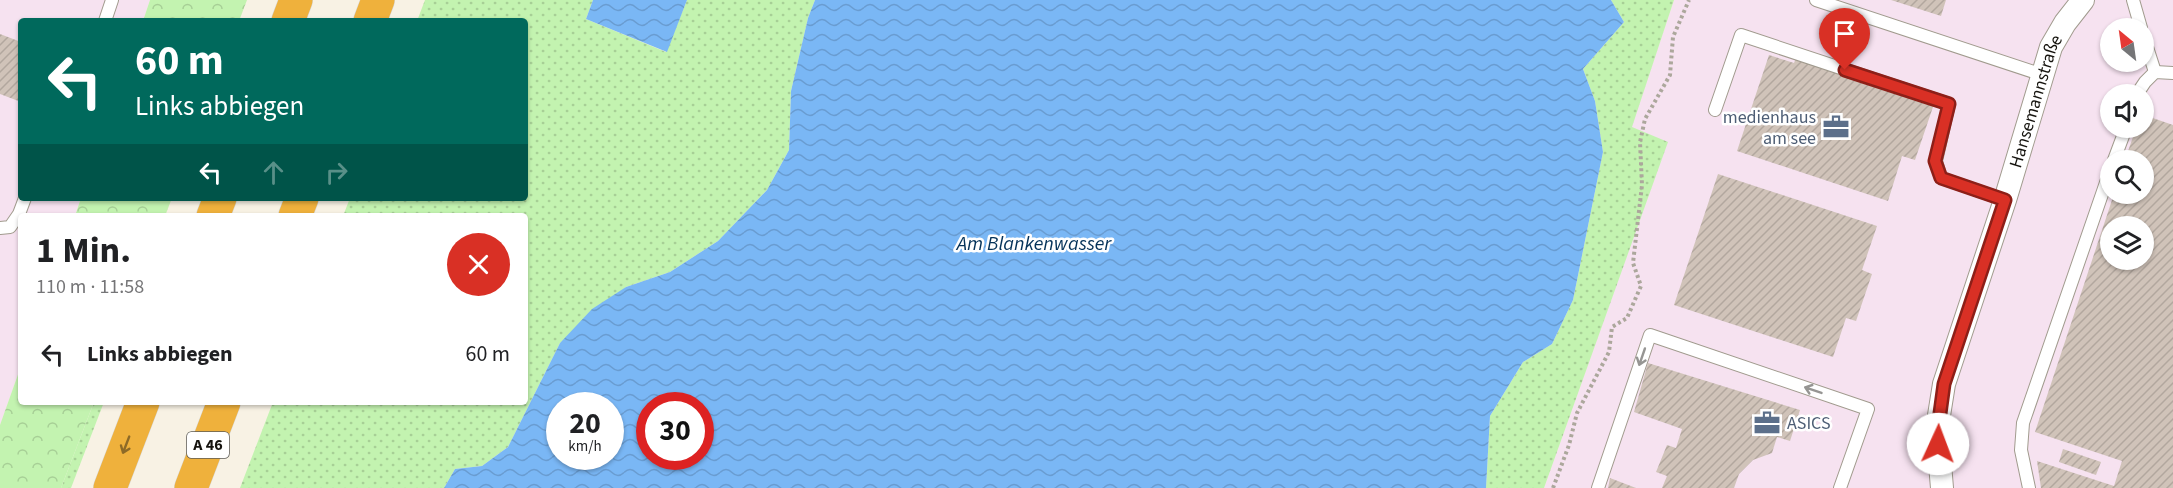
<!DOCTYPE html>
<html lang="de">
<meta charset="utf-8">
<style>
:root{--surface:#fff;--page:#f6f6f6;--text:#202124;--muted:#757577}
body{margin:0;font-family:"Source Sans 3",sans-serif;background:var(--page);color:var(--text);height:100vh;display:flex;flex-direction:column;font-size:22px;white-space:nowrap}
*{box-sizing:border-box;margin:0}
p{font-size:20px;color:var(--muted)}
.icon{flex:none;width:33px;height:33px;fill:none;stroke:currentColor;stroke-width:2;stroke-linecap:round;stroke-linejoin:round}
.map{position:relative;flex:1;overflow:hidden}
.panel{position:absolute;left:18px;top:213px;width:510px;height:192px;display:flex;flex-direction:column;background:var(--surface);border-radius:6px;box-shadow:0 2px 4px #0004}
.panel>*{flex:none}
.guide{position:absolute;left:18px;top:18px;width:510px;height:183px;border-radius:6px;box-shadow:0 2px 4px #0004;background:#00695c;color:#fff;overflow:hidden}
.needle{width:39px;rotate:331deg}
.fabs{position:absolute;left:2100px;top:18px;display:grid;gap:12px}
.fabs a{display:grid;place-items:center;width:54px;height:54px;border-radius:50%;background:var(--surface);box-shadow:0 2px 4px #0004;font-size:30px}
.speed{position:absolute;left:546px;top:392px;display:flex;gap:12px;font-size:30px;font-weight:700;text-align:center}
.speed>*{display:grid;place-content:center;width:78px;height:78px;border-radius:50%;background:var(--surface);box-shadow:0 2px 4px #0004;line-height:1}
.speed small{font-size:15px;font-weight:400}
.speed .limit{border:9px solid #d22;background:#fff;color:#111}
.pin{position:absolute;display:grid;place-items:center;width:51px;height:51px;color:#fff;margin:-62px -26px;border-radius:50% 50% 50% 0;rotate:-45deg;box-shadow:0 0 6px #0007}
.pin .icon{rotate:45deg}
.me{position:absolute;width:66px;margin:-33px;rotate:2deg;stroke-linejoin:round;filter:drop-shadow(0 0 4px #0008)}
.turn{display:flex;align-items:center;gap:21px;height:126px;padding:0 18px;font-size:27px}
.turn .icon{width:78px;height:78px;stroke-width:2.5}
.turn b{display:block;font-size:42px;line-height:51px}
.lanes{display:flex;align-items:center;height:57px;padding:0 18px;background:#0003;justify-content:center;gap:30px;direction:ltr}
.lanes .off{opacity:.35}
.round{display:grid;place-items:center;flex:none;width:63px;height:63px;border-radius:32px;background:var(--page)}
.head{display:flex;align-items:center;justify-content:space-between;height:102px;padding:0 18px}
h1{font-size:36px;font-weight:700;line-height:45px}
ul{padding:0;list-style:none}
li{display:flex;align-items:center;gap:18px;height:78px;padding:0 18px}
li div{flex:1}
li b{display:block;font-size:22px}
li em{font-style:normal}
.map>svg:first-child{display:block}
.commercial{fill:#f6e2f0;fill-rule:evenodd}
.grass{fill:url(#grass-dots)}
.forest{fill:url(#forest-crowns)}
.water{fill:url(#water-waves);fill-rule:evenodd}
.building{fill:url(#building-hatch);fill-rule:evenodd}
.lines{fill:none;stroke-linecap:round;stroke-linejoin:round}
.service-casing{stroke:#a19b8e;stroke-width:14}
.minor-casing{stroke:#a19b8e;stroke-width:24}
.motorway-casing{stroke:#d5d5d4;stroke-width:34}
.path{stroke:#aca79c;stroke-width:4;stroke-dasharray:3 3;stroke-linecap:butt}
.service{stroke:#fff;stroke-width:12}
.minor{stroke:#fff;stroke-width:22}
.motorway{stroke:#efb13c;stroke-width:33}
.oneway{stroke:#969593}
.oneway2{stroke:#8d6a27}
.route-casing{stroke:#8d1f18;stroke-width:15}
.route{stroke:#d93025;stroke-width:10}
.labels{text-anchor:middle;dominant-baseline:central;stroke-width:5;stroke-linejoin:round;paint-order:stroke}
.shield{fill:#fff;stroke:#5b5a56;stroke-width:1.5}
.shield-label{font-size:16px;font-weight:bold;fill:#15130e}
.street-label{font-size:18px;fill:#15130e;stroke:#fff}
.service-label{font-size:18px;fill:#4e5e75;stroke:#fff;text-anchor:end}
.water-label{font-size:20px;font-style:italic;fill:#043259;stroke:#fff}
</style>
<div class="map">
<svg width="2173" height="488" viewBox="0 0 2173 488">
<defs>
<pattern id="grass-dots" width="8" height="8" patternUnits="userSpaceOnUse" patternTransform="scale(1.5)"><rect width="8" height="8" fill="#c3f3b0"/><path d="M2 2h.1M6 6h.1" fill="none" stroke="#a7cf96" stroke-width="1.8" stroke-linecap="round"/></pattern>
<pattern id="forest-crowns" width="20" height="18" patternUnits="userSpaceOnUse" patternTransform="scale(1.5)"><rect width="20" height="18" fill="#c3f3b0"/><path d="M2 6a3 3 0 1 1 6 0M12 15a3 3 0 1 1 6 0" fill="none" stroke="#a7cf96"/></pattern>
<pattern id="water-waves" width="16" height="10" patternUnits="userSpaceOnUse" patternTransform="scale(1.5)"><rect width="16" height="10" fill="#7ab7f5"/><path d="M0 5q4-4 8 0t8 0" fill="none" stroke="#699cd1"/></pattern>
<pattern id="building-hatch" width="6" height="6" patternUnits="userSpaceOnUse" patternTransform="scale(1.5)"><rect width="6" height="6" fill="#d0c3b9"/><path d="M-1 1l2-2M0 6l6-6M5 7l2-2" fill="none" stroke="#b2a79e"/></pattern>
</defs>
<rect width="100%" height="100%" fill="#f8f2e4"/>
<g class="commercial">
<path d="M 0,0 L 150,0 L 143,21 L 21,21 L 21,198 L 81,198 L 75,216 L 21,216 L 21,366 L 0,425 Z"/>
<path d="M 1674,0 L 2173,0 L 2173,488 L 1544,488 L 1667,143 L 1631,128 ZM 2110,28 L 2144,28 L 2144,62 L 2110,62 ZM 2110,94 L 2144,94 L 2144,128 L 2110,128 ZM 2110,160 L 2144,160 L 2144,194 L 2110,194 ZM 2110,226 L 2144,226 L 2144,260 L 2110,260 Z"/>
</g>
<g class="grass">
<path d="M 425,0 L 593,0 L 586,19 L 666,52 L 687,0 L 815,0 L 808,18 L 791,91 L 789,150 L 767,190 L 718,241 L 670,272 L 626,287 L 560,343 L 508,447 L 482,466 L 455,469 L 444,488 L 240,488 L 273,402 L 525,402 L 525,216 L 343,216 L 350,198 L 525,198 L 525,21 L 417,21 Z"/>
<path d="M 1611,0 L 1674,0 L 1632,127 L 1668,142 L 1544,488 L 1486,488 L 1490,416 L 1523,362 L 1552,344 L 1573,300 L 1603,152 L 1595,101 L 1583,69 L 1624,22 Z"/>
<path d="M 94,402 L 104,402 L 71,488 L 61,488 Z"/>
</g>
<g class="forest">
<path d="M 150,0 L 247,0 L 239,21 L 143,21 Z"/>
<path d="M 81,198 L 172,198 L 165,216 L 75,216 Z"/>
<path d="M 21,366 L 21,402 L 94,402 L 61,488 L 0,488 L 0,425 Z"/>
</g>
<g class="water">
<path d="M 593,0 L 687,0 L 667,52 L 586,19 Z"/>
<path d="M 815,0 L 1611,0 L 1624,22 L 1583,69 L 1595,101 L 1603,152 L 1573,300 L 1552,344 L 1523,362 L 1490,416 L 1486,488 L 444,488 L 455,469 L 482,466 L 508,447 L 560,343 L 592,309 L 626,287 L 670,272 L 718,241 L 767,190 L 789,150 L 791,91 L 808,18 ZM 560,405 L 610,405 L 610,456 L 560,456 ZM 650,405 L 700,405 L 700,456 L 650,456 Z"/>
</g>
<g class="building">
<path d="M 1891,0 L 1946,0 L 1941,16 Z"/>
<path d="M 0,34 L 21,42 L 21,102 L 0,94 Z"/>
<path d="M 1769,55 L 1794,63 L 1796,58 L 1934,104 L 1915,160 L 1902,156 L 1888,201 L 1737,151 Z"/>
<path d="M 2144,115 L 2173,125 L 2173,488 L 2041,488 L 2037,461 L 2114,486 L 2122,461 L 2035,432 L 2114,194 L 2144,194 L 2144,160 L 2125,160 L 2136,128 L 2144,128 ZM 2110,226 L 2144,226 L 2144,260 L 2110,260 Z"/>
<path d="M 1718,174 L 1877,226 L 1862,270 L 1872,274 L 1856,321 L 1846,318 L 1833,357 L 1674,305 Z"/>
<path d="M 1648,363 L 1800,410 L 1790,441 L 1777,437 L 1772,453 L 1753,460 L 1739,474 L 1734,488 L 1662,488 L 1667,476 L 1656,472 L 1667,445 L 1676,448 L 1682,429 L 1634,412 Z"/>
<path d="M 2063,449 L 2101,462 L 2096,475 L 2059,462 Z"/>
<path d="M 1610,478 L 1636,488 L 1608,488 Z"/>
</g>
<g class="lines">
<g class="service-casing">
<g id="service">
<path d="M 1816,0 L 2043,75"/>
<path d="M 2133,0 L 2141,28"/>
<path d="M 105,21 L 112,0"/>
<path d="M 2144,38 L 2155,72"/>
<path d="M 2137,94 L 2145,82 L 2155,72 L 2173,73"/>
<path d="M 1715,110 L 1741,35 L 1949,104 L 1936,161 L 1941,178 L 2005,200"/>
<path d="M 2114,160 L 2126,128"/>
<path d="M 0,228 L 10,227 L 19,214 L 25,198"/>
<path d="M 1598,488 L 1650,335 L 1868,409 L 1840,488"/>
<path d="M 2029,488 L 2021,450 L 2023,423 L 2110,171"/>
</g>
</g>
<g class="minor-casing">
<g id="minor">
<path id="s1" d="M 1942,488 L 1937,428 L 1944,384 L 2005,200 L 2051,47 L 2065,23 L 2083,0"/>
</g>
</g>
<g class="motorway-casing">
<g id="motorway">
<path d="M 288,21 L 296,0"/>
<path d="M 370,21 L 378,0"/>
<path d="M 213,216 L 220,198"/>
<path d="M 295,216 L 302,198"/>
<path d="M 110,488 L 143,402"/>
<path d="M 191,488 L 224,402"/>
</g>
</g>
<path class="path" d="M 1553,488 L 1569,445 L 1577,413 L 1609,352 L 1612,327 L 1627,318 L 1641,286 L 1633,263 L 1642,185 L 1640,142 L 1645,119 L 1670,75 L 1673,37 L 1689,0"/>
<use href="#service" class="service"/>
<use href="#minor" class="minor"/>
<use href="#motorway" class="motorway"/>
</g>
<defs><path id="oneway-shaft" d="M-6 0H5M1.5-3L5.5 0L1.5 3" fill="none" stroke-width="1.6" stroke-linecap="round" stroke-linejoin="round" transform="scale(1.5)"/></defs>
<g class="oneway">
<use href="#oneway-shaft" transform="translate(1642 357) rotate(109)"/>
<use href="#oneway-shaft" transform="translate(1813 390) rotate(-161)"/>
</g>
<use class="oneway2" href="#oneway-shaft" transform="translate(126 445) rotate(111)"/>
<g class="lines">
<g class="route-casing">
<path id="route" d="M 1845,70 L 1949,104 L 1935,161 L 1941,178 L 2005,200 L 1944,384 L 1938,428 L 1938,444"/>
</g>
<use href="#route" class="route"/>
</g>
<defs>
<g id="office-bare" transform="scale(2.07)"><path d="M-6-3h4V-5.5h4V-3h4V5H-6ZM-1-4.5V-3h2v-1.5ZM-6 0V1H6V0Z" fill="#5c6f8a" stroke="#fff" stroke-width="2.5" paint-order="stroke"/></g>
</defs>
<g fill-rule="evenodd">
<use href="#office-bare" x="1836" y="127"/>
<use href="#office-bare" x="1767" y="423"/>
</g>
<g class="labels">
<rect class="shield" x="187" y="432" width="42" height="26" rx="4.5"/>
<g class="shield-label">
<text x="208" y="445">A 46</text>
</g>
<g class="street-label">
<text stroke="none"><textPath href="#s1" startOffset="402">Hansemannstraße</textPath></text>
</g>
<g class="service-label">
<text x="1816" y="117">medienhaus<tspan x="1816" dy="21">am see</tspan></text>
<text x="1787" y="423" text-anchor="start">ASICS</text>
</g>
<g class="water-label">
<text x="1034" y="244">Am Blankenwasser</text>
</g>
</g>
</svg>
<div class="fabs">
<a><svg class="needle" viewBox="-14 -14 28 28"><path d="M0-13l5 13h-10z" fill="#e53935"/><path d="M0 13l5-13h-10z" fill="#757577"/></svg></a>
<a><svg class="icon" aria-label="sound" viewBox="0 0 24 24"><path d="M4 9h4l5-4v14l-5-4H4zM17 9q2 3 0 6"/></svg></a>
<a><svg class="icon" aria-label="search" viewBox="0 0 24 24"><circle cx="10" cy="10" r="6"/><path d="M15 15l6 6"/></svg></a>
<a><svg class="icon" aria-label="layers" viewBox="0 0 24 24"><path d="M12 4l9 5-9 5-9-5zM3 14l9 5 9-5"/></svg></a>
</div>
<div class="speed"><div>20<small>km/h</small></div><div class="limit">30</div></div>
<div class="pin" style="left:1845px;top:70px;background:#d93025"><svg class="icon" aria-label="arrive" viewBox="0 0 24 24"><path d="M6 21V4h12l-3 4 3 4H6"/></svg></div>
<svg class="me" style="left:1938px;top:444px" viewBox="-20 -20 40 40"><circle r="19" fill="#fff"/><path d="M0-13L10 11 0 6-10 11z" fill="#d93025"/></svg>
<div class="guide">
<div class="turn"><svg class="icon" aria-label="left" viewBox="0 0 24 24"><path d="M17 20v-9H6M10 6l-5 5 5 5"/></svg><div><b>60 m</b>Links abbiegen</div></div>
<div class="lanes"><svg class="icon" aria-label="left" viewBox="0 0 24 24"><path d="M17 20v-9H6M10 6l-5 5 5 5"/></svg><svg class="icon off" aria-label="ahead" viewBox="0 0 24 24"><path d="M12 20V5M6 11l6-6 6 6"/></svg><svg class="icon off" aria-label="right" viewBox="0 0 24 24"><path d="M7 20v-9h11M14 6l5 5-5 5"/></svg></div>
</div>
<section class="panel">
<div class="head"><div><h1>1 Min.</h1><p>110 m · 11:58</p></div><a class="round" style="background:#d93025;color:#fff"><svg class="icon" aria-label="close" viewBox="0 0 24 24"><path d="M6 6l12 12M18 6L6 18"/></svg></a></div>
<ul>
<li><svg class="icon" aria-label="left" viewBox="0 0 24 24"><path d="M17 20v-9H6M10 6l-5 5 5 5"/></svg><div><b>Links abbiegen</b></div><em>60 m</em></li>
</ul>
</section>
</div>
